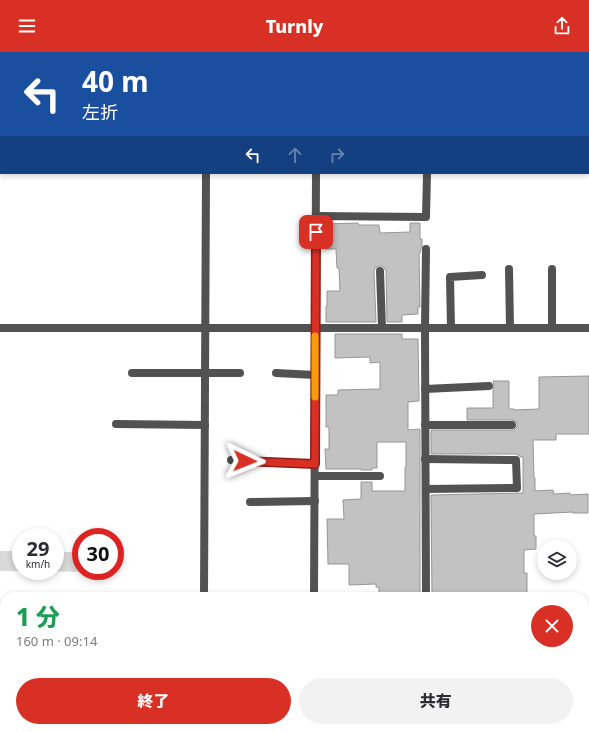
<!DOCTYPE html>
<html lang="ja">
<meta charset="utf-8">
<style>
:root{--surface:#fff;--page:#f2f2f3;--text:#2b2b33;--muted:#7c7c81;--accent:#d93025}
body{margin:0;font-family:"Noto Sans","Noto Sans JP",sans-serif;background:var(--page);color:var(--text);height:100vh;display:flex;flex-direction:column;font-size:15px;white-space:nowrap}
*{box-sizing:border-box;margin:0}
p{font-size:13px;color:var(--muted)}
.icon{flex:none;width:22px;height:22px;fill:none;stroke:currentColor;stroke-width:2;stroke-linecap:round;stroke-linejoin:round}
.map{position:relative;flex:1;overflow:hidden}
.panel{position:absolute;left:0px;top:540px;width:589px;height:140px;display:flex;flex-direction:column;background:var(--surface);border-radius:16px 16px 0 0;box-shadow:0 2px 6px #0003}
.panel>*{flex:none}
.hud{position:absolute;left:0px;top:0px;width:589px;height:122px;box-shadow:0 2px 6px #0003;background:#1a4fa0;color:#fff;overflow:hidden}
.buttons{position:absolute;left:537px;top:488px;display:grid;gap:8px}
.buttons a{display:grid;place-items:center;width:40px;height:40px;border-radius:50%;background:var(--surface);box-shadow:0 2px 6px #0003;font-size:20px}
.speed{position:absolute;left:12px;top:476px;display:flex;gap:8px;font-size:20px;font-weight:700;text-align:center}
.speed>*{display:grid;place-content:center;width:52px;height:52px;border-radius:50%;background:var(--surface);box-shadow:0 2px 6px #0003;line-height:1}
.speed small{font-size:10px;font-weight:400}
.speed .limit{border:6px solid #d22;background:#fff;color:#111}
.pin{position:absolute;display:grid;place-items:center;width:34px;height:34px;color:#fff;margin:-17px;border-radius:8px;box-shadow:0 2px 6px #0006}
.me{position:absolute;width:44px;margin:-22px;rotate:92deg;stroke-linejoin:round;filter:drop-shadow(0 0 3px #0008)}
.turn{display:flex;align-items:center;gap:14px;height:84px;padding:0 16px;font-size:18px}
.turn .icon{width:52px;height:52px;stroke-width:2.5}
.turn b{display:block;font-size:28px;line-height:34px}
.lanes{display:flex;align-items:center;height:38px;padding:0 16px;background:#0003;justify-content:center;gap:20px;direction:ltr}
.lanes .off{opacity:.35}
.round{display:grid;place-items:center;flex:none;width:42px;height:42px;border-radius:21px;background:var(--page)}
.overview{display:flex;align-items:center;justify-content:space-between;height:68px;padding:0 16px}
h1{font-size:24px;font-weight:800;line-height:30px;color:#1e9e55}
.button{display:flex;gap:8px;margin-top:auto;padding:8px 16px}
.button a{flex:1;height:46px;border-radius:24px;background:var(--accent);color:#fff;font-size:16px;font-weight:800;line-height:46px;text-align:center}
.button a+a{background:var(--page);color:var(--text)}
header{display:flex;justify-content:space-between;align-items:center;height:52px;padding:0 16px;background:var(--accent);color:#fff;font-size:18px;font-weight:800}
.map>svg:first-child{display:block}
.green{fill:#d9d9d9}
.building{fill:#c2c2c2;stroke:#969696}
.lines{fill:none;stroke-linecap:round;stroke-linejoin:round}
.minor{stroke:#525252;stroke-width:8}
.route-casing{stroke:#8d1f18;stroke-width:10}
.route{stroke:#d93025;stroke-width:7}
.slow{stroke:#f59e0b;stroke-width:7}
</style>
<header><svg class="icon" aria-label="menu" viewBox="0 0 24 24"><path d="M4 6h16M4 12h16M4 18h16"/></svg>Turnly<svg class="icon" aria-label="share" viewBox="0 0 24 24"><path d="M12 15V3M7 8l5-5 5 5M5 13v7h14v-7"/></svg></header>
<div class="map">
<svg width="589" height="680" viewBox="0 0 589 680">
<rect width="100%" height="100%" fill="#fff"/>
<g class="green">
<path d="M 0,499 L 21,499 L 21,519 L 55,519 L 55,500 L 81,500 L 81,519 L 105,519 L 105,520 L 0,519 Z"/>
<rect x="0" y="609" width="5" height="21"/>
</g>
<g class="building">
<path d="M 358,171 L 359,173 L 379,173 L 380,181 L 410,180 L 410,171 L 420,171 L 420,187 L 422,187 L 422,193 L 420,201 L 419,201 L 420,255 L 418,255 L 418,262 L 402,263 L 402,270 L 387,270 L 386,219 L 383,214 L 379,214 L 375,216 L 374,219 L 376,270 L 326,270 L 326,254 L 327,254 L 327,239 L 340,239 L 339,216 L 337,216 L 336,197 L 325,197 L 325,172 Z"/>
<path d="M 335,282 L 402,282 L 402,287 L 418,287 L 419,349 L 408,350 L 408,378 L 420,377 L 420,545 L 379,545 L 379,535 L 376,535 L 376,532 L 349,533 L 349,512 L 328,512 L 327,467 L 344,467 L 343,448 L 361,447 L 361,430 L 372,430 L 372,439 L 405,439 L 405,415 L 406,415 L 406,390 L 377,390 L 377,416 L 372,416 L 372,418 L 361,418 L 361,417 L 326,417 L 325,397 L 329,397 L 329,375 L 326,375 L 326,343 L 338,343 L 338,338 L 380,337 L 380,310 L 370,311 L 370,305 L 335,306 Z"/>
<path d="M 589,324 L 589,382 L 556,382 L 556,388 L 533,388 L 534,426 L 535,426 L 535,439 L 553,438 L 554,442 L 570,441 L 570,443 L 588,442 L 588,461 L 573,461 L 573,460 L 534,462 L 534,484 L 536,484 L 536,497 L 524,498 L 524,521 L 527,521 L 527,545 L 432,545 L 431,443 L 523,441 L 523,405 L 521,405 L 516,402 L 431,402 L 431,378 L 514,378 L 517,375 L 517,370 L 512,368 L 467,368 L 467,356 L 493,356 L 493,337 L 494,334 L 493,329 L 509,329 L 509,357 L 514,357 L 514,358 L 539,357 L 539,325 Z"/>
</g>
<g class="lines">
<g class="minor">
<path d="M 427,0 L 427,1"/>
<path d="M 207,1 L 207,0"/>
<path d="M 317,1 L 317,0"/>
<path d="M 316,164 L 426,165 L 427,121"/>
<path d="M 426,197 L 425,276 L 426,545"/>
<path d="M 509,217 L 510,276"/>
<path d="M 380,219 L 382,276"/>
<path d="M 0,276 L 589,276"/>
<path d="M 451,276 L 450,225 L 482,223"/>
<path d="M 552,276 L 552,217"/>
<path d="M 132,321 L 240,321"/>
<path d="M 276,321 L 315,323"/>
<path d="M 425,337 L 489,334"/>
<path d="M 116,372 L 205,373"/>
<path d="M 425,373 L 512,373"/>
<path d="M 425,407 L 516,408 L 517,436 L 426,437"/>
<path d="M 231,408 L 315,412"/>
<path d="M 315,424 L 380,424"/>
<path d="M 250,450 L 315,449"/>
<path d="M 204,545 L 206,121"/>
<path d="M 314,545 L 316,121"/>
<path d="M 427,675 L 427,680"/>
<path d="M 204,680 L 204,675"/>
<path d="M 314,680 L 314,675"/>
</g>
</g>
<g class="lines">
<g class="route-casing">
<path id="route" d="M 245,409 L 315,412 L 316,180"/>
</g>
<use href="#route" class="route"/>
<path class="slow" d="M 315,345 L 315,284"/>
</g>
</svg>
<div class="buttons">
<a><svg class="icon" aria-label="layers" viewBox="0 0 24 24"><path d="M12 4l9 5-9 5-9-5zM3 14l9 5 9-5"/></svg></a>
</div>
<div class="speed"><div>29<small>km/h</small></div><div class="limit">30</div></div>
<div class="pin" style="left:316px;top:180px;background:#d93025"><svg class="icon" aria-label="arrive" viewBox="0 0 24 24"><path d="M6 21V4h12l-3 4 3 4H6"/></svg></div>
<svg class="me" style="left:245px;top:409px" viewBox="-20 -20 40 40"><path d="M0-17L14 15 0 8-14 15z" fill="#d93025" stroke="#fff" stroke-width="4"/></svg>
<div class="hud">
<div class="turn"><svg class="icon" aria-label="left" viewBox="0 0 24 24"><path d="M17 20v-9H6M10 6l-5 5 5 5"/></svg><div><b>40 m</b>左折</div></div>
<div class="lanes"><svg class="icon" aria-label="left" viewBox="0 0 24 24"><path d="M17 20v-9H6M10 6l-5 5 5 5"/></svg><svg class="icon off" aria-label="ahead" viewBox="0 0 24 24"><path d="M12 20V5M6 11l6-6 6 6"/></svg><svg class="icon off" aria-label="right" viewBox="0 0 24 24"><path d="M7 20v-9h11M14 6l5 5-5 5"/></svg></div>
</div>
<section class="panel">
<div class="overview"><div><h1>1 分</h1><p>160 m · 09:14</p></div><a class="round" style="background:#d93025;color:#fff"><svg class="icon" aria-label="close" viewBox="0 0 24 24"><path d="M6 6l12 12M18 6L6 18"/></svg></a></div>
<div class="button"><a>終了</a><a>共有</a></div>
</section>
</div>
